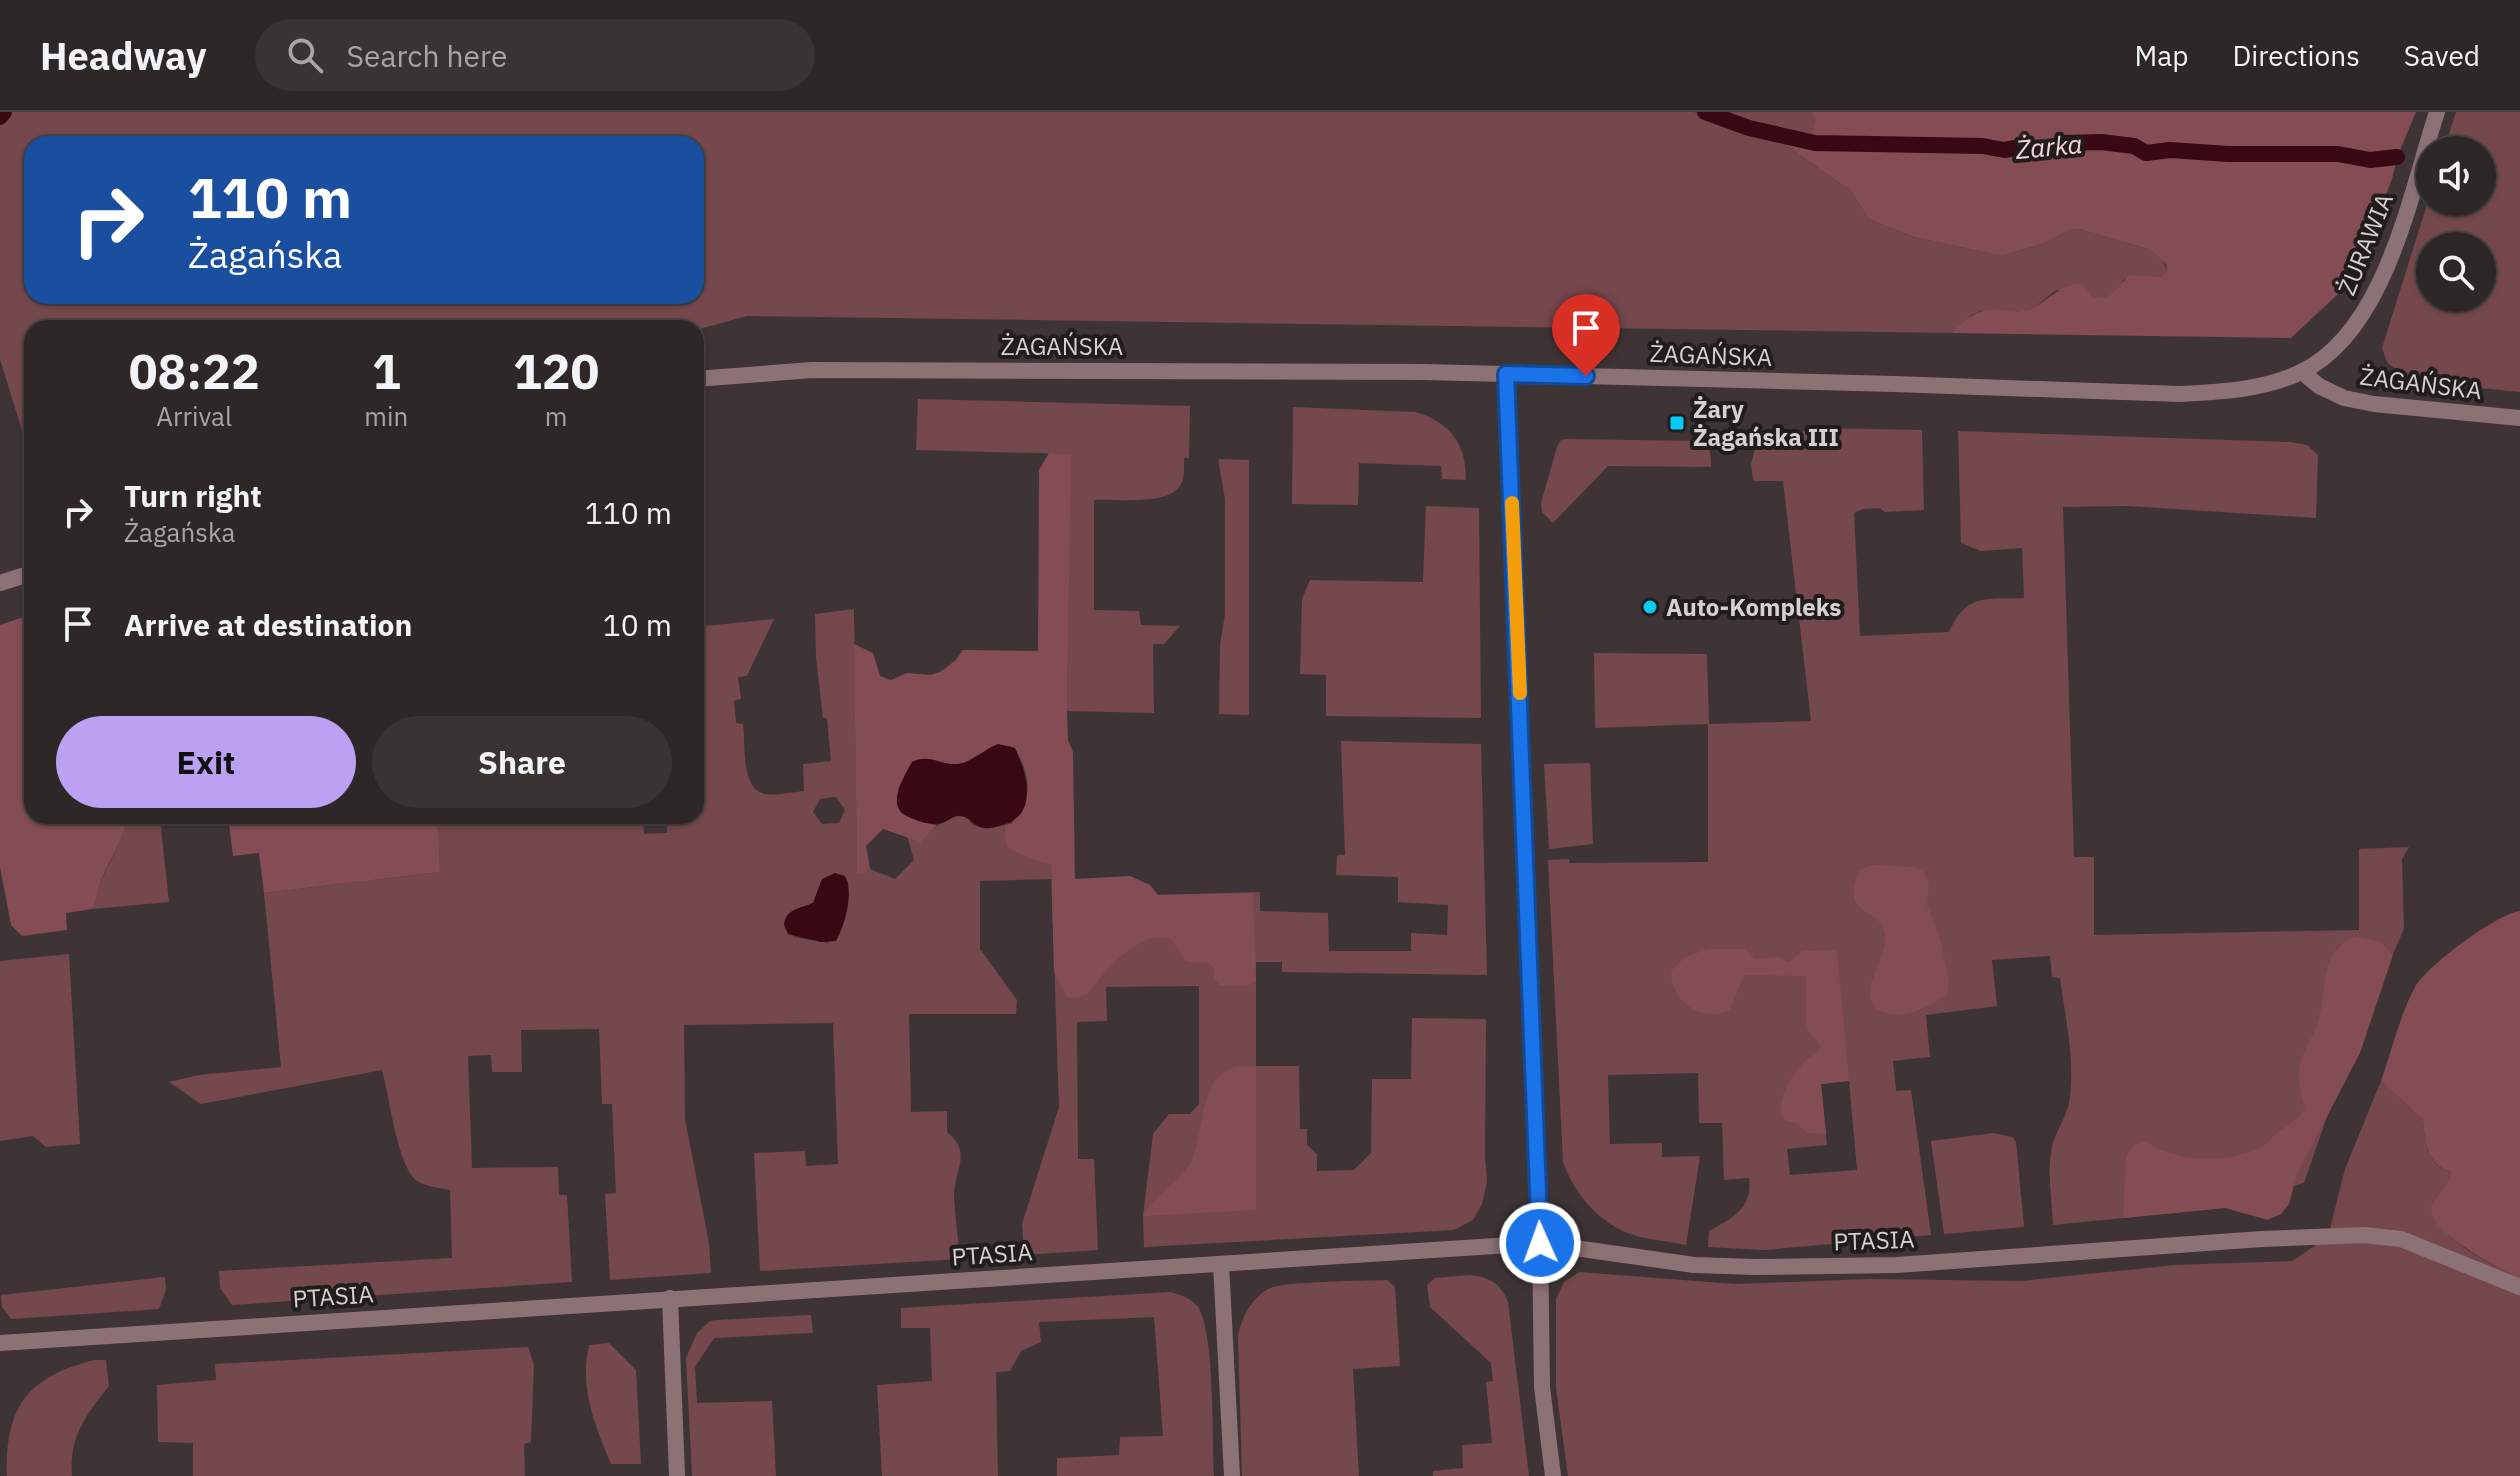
<!DOCTYPE html>
<meta charset="utf-8">
<style>
:root{--surface:#2e2728;--page:#3a3334;--text:#f1f3f6;--muted:#a7a5a8;--line:#494445;--accent:#bca0f2}
body{margin:0;font-family:"IBM Plex Sans",sans-serif;background:var(--page);color:var(--text);height:100vh;display:flex;flex-direction:column;font-size:30px;white-space:nowrap}
*{box-sizing:border-box;margin:0}
p{font-size:26px;color:var(--muted)}
.icon{flex:none;width:44px;height:44px;fill:none;stroke:currentColor;stroke-width:2;stroke-linecap:round;stroke-linejoin:round}
.map{position:relative;flex:1;overflow:hidden}
.panel{position:absolute;left:24px;top:208px;width:680px;height:504px;display:flex;flex-direction:column;background:var(--surface);border-radius:24px;box-shadow:0 2px 6px #0004,0 0 0 2px var(--line)}
.panel>*{flex:none}
.banner{position:absolute;left:24px;top:24px;width:680px;height:168px;border-radius:24px;box-shadow:0 2px 6px #0004,0 0 0 2px var(--line);background:#1a4fa0;color:#fff;overflow:hidden}
.tools{position:absolute;left:2416px;top:24px;display:grid;gap:16px}
.tools a{display:grid;place-items:center;width:80px;height:80px;border-radius:50%;background:var(--surface);box-shadow:0 2px 6px #0004,0 0 0 2px var(--line);font-size:40px}
.pin{position:absolute;display:grid;place-items:center;width:68px;height:68px;color:#fff;margin:-82px -34px;border-radius:50% 50% 50% 0;rotate:-45deg;box-shadow:0 0 8px #0007}
.pin .icon{rotate:45deg}
.me{position:absolute;width:88px;margin:-44px;rotate:358deg;stroke-linejoin:round;filter:drop-shadow(0 0 6px #0008)}
.turn{display:flex;align-items:center;gap:28px;height:168px;padding:0 32px;font-size:36px}
.turn .icon{width:104px;height:104px;stroke-width:2.5}
.turn b{display:block;font-size:56px;line-height:68px}
.eta{display:flex;justify-content:space-evenly;align-items:center;height:136px;text-align:center}
.eta b{font-size:48px;font-weight:700;line-height:56px}
.button{display:flex;gap:16px;margin-top:auto;padding:16px 32px}
.button a{flex:1;height:92px;border-radius:48px;background:var(--accent);color:#111;font-size:32px;font-weight:700;line-height:92px;text-align:center}
.button a+a{background:var(--page);color:var(--text)}
ul{padding:0;list-style:none}
li{display:flex;align-items:center;gap:24px;height:112px;padding:0 32px}
li div{flex:1}
li b{display:block;font-size:30px}
li em{font-style:normal}
header{display:flex;align-items:center;gap:48px;box-sizing:border-box;height:112px;padding:0 40px;background:var(--surface);border-bottom:2px solid var(--line)}
header strong{font-size:38px}
nav{display:flex;gap:44px;margin-inline-start:auto;font-size:28px}
.search{width:560px;height:72px;background:var(--page);display:flex;align-items:center;gap:20px;box-sizing:border-box;padding:0 28px;border-radius:44px;color:var(--muted);font-size:30px}
.map>svg:first-child{display:block}
.green{fill:#75484d;fill-rule:evenodd}
.forest{fill:#844d54}
.water{fill:#380813}
.lines{fill:none;stroke-linecap:round;stroke-linejoin:round}
.stream{stroke:#380813;stroke-width:16}
.minor{stroke:#8d7275;stroke-width:16}
.tertiary{stroke:#8d7275;stroke-width:16}
.route-casing{stroke:#114b97;stroke-width:20}
.route{stroke:#1a73e8;stroke-width:14}
.slow{stroke:#f59e0b;stroke-width:14}
.poi-dot{fill:#06cbf9;stroke:#211d1d;stroke-width:3}
.labels{text-anchor:middle;dominant-baseline:central;stroke-width:8;stroke-linejoin:round;paint-order:stroke}
.street-label{font-size:24px;fill:#d6d0d0;stroke:#211d1d}
.poi-label{font-size:24px;font-weight:bold;fill:#d6d0d0;stroke:#211d1d;text-anchor:start}
.water-label{font-size:26px;font-style:italic;fill:#f9d4d7;stroke:#211d1d}
</style>
<header>
<strong>Headway</strong>
<div class="search"><svg class="icon" aria-label="search" viewBox="0 0 24 24"><circle cx="10" cy="10" r="6"/><path d="M15 15l6 6"/></svg>Search here</div>
<nav><a>Map</a><a>Directions</a><a>Saved</a></nav>
</header>
<div class="map">
<svg width="2520" height="1364" viewBox="0 0 2520 1364">
<rect width="100%" height="100%" fill="#3e3435"/>
<g class="green">
<path d="M 12,0 L 1694,0 L 1780,29 L 1850,78 L 1869,107 L 1914,125 L 2002,144 L 2045,131 L 2069,118 L 2079,117 L 2152,138 L 2162,145 L 2167,159 L 2160,165 L 2124,167 C 2119,178 2109,192 2094,186 C 2084,182 2094,182 2083,180 C 2074,178 2065,179 2056,178 L 2034,196 L 2024,199 L 1981,199 L 1972,203 L 1952,221 L 747,204 L 696,218 L 696,216 L 32,216 L 32,351 L 0,247 L 0,12 ZM 32,32 L 696,32 L 696,184 L 32,184 Z"/>
<path d="M 1706,0 L 1812,0 L 1815,9 L 1811,23 L 1801,28 L 1748,15 Z"/>
<path d="M 2456,0 L 2520,0 L 2520,280 L 2409,269 L 2387,250 L 2382,236 L 2430,83 L 2430,90 L 2482,90 L 2482,38 L 2444,38 ZM 2430,134 L 2482,134 L 2482,186 L 2430,186 Z"/>
<path d="M 918,287 L 1190,294 L 1189,346 L 1184,346 C 1184,354 1185,365 1181,372 C 1170,395 1115,386 1094,388 L 1094,498 L 1139,499 L 1141,513 L 1180,514 L 1164,532 L 1153,532 L 1154,601 L 1067,599 L 1070,342 L 916,338 Z"/>
<path d="M 1293,295 L 1416,300 C 1451,311 1466,332 1466,368 L 1442,367 L 1441,354 L 1359,351 L 1358,393 L 1292,392 Z"/>
<path d="M 1818,316 L 1922,318 L 1924,398 L 1885,400 L 1879,396 L 1863,397 L 1854,401 L 1860,524 L 1949,520 C 1968,480 1985,488 2024,486 L 2022,436 L 1981,439 L 1961,431 L 1958,319 L 2290,330 L 2307,333 L 2318,343 L 2316,406 L 2128,394 L 2063,395 L 2074,745 L 2094,745 L 2094,823 L 2359,818 L 2359,737 L 2409,735 L 2402,747 L 2404,817 L 2350,938 L 2304,1071 L 2225,1096 L 2053,1113 C 2052,1086 2046,1057 2053,1031 C 2057,1017 2066,1006 2069,991 C 2076,950 2065,905 2060,866 L 2052,865 L 2050,844 L 1992,848 L 1997,894 L 1926,903 L 1930,945 L 1893,949 L 1896,979 L 1911,978 L 1931,1123 L 1765,1138 L 1708,1135 L 1709,1119 C 1733,1106 1753,1096 1749,1066 L 1724,1068 L 1722,1011 L 1699,1011 L 1698,961 L 1608,963 L 1610,1032 L 1662,1031 L 1662,1045 L 1700,1044 L 1686,1133 C 1668,1129 1647,1128 1630,1122 C 1598,1110 1574,1081 1563,1050 L 1548,748 L 1569,747 L 1569,751 L 1708,750 L 1708,612 L 1595,616 L 1594,541 L 1707,542 L 1709,612 L 1811,609 L 1783,369 L 1753,369 L 1751,352 L 1757,330 ZM 1849,969 L 1857,1058 L 1790,1063 L 1787,1037 L 1827,1033 L 1821,972 Z"/>
<path d="M 1567,327 L 1701,329 C 1711,335 1711,344 1711,355 L 1608,354 L 1553,411 L 1542,400 L 1541,391 L 1557,335 L 1561,328 Z"/>
<path d="M 1218,347 L 1249,348 L 1249,603 L 1219,602 L 1220,533 L 1225,502 L 1225,387 Z"/>
<path d="M 1426,394 L 1479,396 L 1481,606 L 1326,604 L 1326,563 L 1300,562 L 1302,487 L 1310,468 L 1423,470 Z"/>
<path d="M 854,497 L 857,761 L 867,760 L 870,757 L 895,767 L 914,748 L 907,724 L 922,729 C 931,719 948,700 964,705 C 974,708 965,707 974,713 C 983,718 995,715 1005,713 L 1004,725 L 1031,747 L 1051,751 L 1051,767 L 980,769 L 980,837 L 1017,888 L 1016,902 L 909,902 L 911,1000 L 947,999 L 947,1020 C 973,1041 954,1058 954,1084 C 955,1105 958,1126 960,1147 L 760,1159 L 754,1041 L 805,1039 L 806,1054 L 838,1052 L 833,911 L 684,913 L 685,1007 L 709,1131 L 711,1161 L 610,1168 L 605,1082 L 616,1081 L 612,992 L 602,992 L 599,917 L 521,918 L 522,960 L 492,960 L 491,943 L 468,944 L 472,1056 L 558,1055 L 559,1083 L 567,1083 L 572,1170 L 232,1193 L 220,1176 L 219,1159 L 452,1146 L 450,1078 C 441,1076 428,1075 419,1070 C 398,1060 389,982 382,958 L 201,992 L 169,970 L 199,963 L 281,955 L 264,781 L 440,760 L 438,704 L 643,704 L 644,722 L 667,721 L 667,704 L 696,704 L 696,515 L 774,507 L 747,564 L 738,565 L 741,587 L 734,589 L 736,611 L 743,612 C 746,631 740,677 765,682 C 777,684 792,680 804,679 L 803,652 L 831,649 L 827,606 L 823,606 L 816,545 L 815,502 ZM 836,685 L 845,698 L 839,711 L 822,712 L 813,700 L 820,687 ZM 822,768 L 848,769 L 849,783 L 828,831 L 794,825 L 784,813 C 786,797 800,797 813,791 Z"/>
<path d="M 1341,629 L 1481,632 L 1487,863 L 1282,860 L 1282,850 L 1256,850 L 1256,954 L 1299,954 L 1300,1017 L 1307,1017 L 1307,1033 L 1317,1042 L 1317,1059 L 1354,1058 L 1371,1041 L 1372,967 L 1411,967 L 1412,906 L 1486,907 L 1485,1044 L 1487,1070 L 1482,1092 L 1473,1108 L 1454,1118 L 1144,1135 L 1143,1104 L 1153,1022 L 1169,1002 L 1190,1002 L 1199,992 L 1199,874 L 1106,875 L 1107,909 L 1077,910 L 1078,1047 L 1094,1047 L 1098,1138 L 1024,1143 L 1022,1112 L 1059,995 L 1052,786 L 1260,780 L 1260,799 L 1328,801 L 1329,839 L 1411,839 L 1411,821 L 1447,823 L 1448,793 L 1398,790 L 1398,765 L 1336,763 L 1337,743 L 1345,743 Z"/>
<path d="M 1590,651 L 1593,732 L 1549,737 L 1544,652 Z"/>
<path d="M 160,707 L 169,790 L 92,797 C 97,788 97,781 100,772 C 108,750 122,732 127,709 Z"/>
<path d="M 69,842 L 80,1032 L 46,1035 L 33,1024 L 0,1029 L 0,849 Z"/>
<path d="M 2381,969 L 2423,1008 C 2425,1031 2427,1053 2451,1060 L 2450,1071 L 2431,1099 C 2446,1132 2490,1151 2520,1167 L 2520,1364 L 1568,1364 L 1556,1276 L 1556,1187 L 1564,1170 L 1579,1160 L 1735,1172 L 1869,1167 L 2021,1169 L 2175,1153 L 2292,1149 L 2328,1125 L 2345,1057 Z"/>
<path d="M 1994,1021 L 2012,1025 L 2016,1030 L 2024,1115 L 1944,1122 L 1931,1029 Z"/>
<path d="M 1470,1163 C 1490,1165 1501,1172 1508,1190 L 1529,1364 L 1433,1364 L 1433,1359 L 1463,1356 L 1462,1333 L 1492,1331 L 1486,1270 L 1493,1269 L 1491,1251 L 1430,1195 L 1427,1173 L 1435,1166 Z"/>
<path d="M 165,1165 L 166,1178 L 159,1197 L 11,1207 L 2,1195 L 1,1183 Z"/>
<path d="M 1387,1168 L 1395,1175 L 1400,1254 L 1353,1257 L 1359,1364 L 1242,1364 L 1238,1223 C 1243,1204 1250,1188 1268,1177 C 1282,1169 1365,1169 1387,1168 Z"/>
<path d="M 1171,1180 C 1181,1183 1191,1186 1198,1195 C 1215,1221 1212,1329 1214,1364 L 1057,1364 L 1057,1346 L 1119,1343 L 1120,1325 L 1163,1324 L 1154,1205 L 1039,1210 L 1041,1230 L 1021,1239 L 1010,1259 L 996,1260 L 998,1364 L 882,1364 L 877,1273 L 932,1269 L 930,1216 L 901,1216 L 901,1196 Z"/>
<path d="M 811,1203 L 813,1221 L 714,1226 L 695,1255 L 697,1291 L 772,1289 L 776,1364 L 692,1364 L 686,1246 L 697,1221 L 710,1209 L 716,1208 Z"/>
<path d="M 609,1231 L 636,1258 L 641,1352 L 611,1352 C 595,1313 579,1276 589,1233 Z"/>
<path d="M 528,1235 L 534,1253 L 531,1330 L 524,1332 L 525,1364 L 193,1364 L 193,1331 L 158,1330 L 157,1273 L 216,1268 L 215,1252 Z"/>
<path d="M 94,1248 L 106,1248 L 109,1274 C 85,1304 69,1325 72,1364 L 7,1364 C 5,1295 27,1265 94,1248 Z"/>
</g>
<g class="forest">
<path d="M 1812,0 L 2416,0 L 2397,45 L 2369,46 L 2338,40 L 2237,41 L 2170,37 L 2147,40 L 2133,32 L 2102,28 L 2064,30 L 2046,36 L 2021,33 L 2004,38 L 1984,33 L 1849,33 L 1801,28 L 1811,23 L 1815,9 Z"/>
<path d="M 1780,29 L 1849,38 L 1981,37 L 2004,43 L 2022,39 L 2047,41 L 2063,33 L 2101,33 L 2134,36 L 2145,44 L 2171,40 L 2230,45 L 2337,45 L 2396,51 L 2392,67 L 2352,169 L 2291,226 L 1952,221 C 1961,212 1970,202 1983,199 C 1999,194 2018,204 2033,196 C 2051,187 2060,171 2083,172 L 2092,185 C 2115,190 2116,174 2130,163 L 2160,165 L 2167,159 L 2166,152 L 2152,138 L 2079,117 L 2069,118 L 2045,131 L 2002,144 L 1914,125 L 1869,107 L 1850,78 Z"/>
<path d="M 1049,341 L 1071,342 L 1067,599 L 1068,628 L 1073,640 L 1075,767 L 1130,764 L 1150,773 L 1158,783 L 1253,781 L 1256,869 L 1245,874 L 1220,873 L 1214,867 L 1214,857 L 1210,851 L 1186,850 L 1171,827 C 1163,826 1153,825 1146,828 C 1135,833 1118,846 1110,854 C 1096,868 1090,891 1067,885 L 1054,860 L 1051,752 L 1031,747 L 1008,736 L 1004,725 L 1005,713 L 1012,711 C 1017,701 1024,691 1027,681 C 1030,668 1021,641 1010,634 L 980,642 L 962,652 L 946,652 L 931,647 L 912,650 L 898,677 L 930,712 L 937,713 L 921,730 L 883,717 L 866,734 L 870,757 L 864,762 L 857,762 L 854,532 L 873,541 L 880,564 L 891,568 L 907,561 L 930,563 L 940,560 L 956,548 L 963,538 L 1038,539 L 1039,358 Z"/>
<path d="M 32,502 L 32,704 L 128,704 C 124,730 108,748 100,772 C 97,781 97,788 92,797 L 66,801 L 67,818 L 22,824 L 11,813 L 0,755 L 0,513 Z"/>
<path d="M 228,704 L 438,704 L 440,760 L 264,781 L 259,741 L 233,744 Z"/>
<path d="M 1875,753 L 1913,755 L 1924,760 L 1929,774 L 1927,793 L 1940,826 L 1949,868 L 1947,882 C 1928,897 1898,910 1876,897 L 1870,885 C 1869,864 1887,844 1885,823 C 1882,794 1844,807 1856,767 C 1860,756 1864,755 1875,753 Z"/>
<path d="M 2520,799 L 2520,1167 C 2499,1156 2433,1123 2431,1098 C 2430,1087 2450,1077 2451,1060 C 2427,1052 2425,1031 2423,1008 L 2381,969 C 2391,941 2401,900 2415,875 C 2427,854 2496,802 2520,799 Z"/>
<path d="M 2354,824 L 2381,830 L 2393,843 L 2360,941 L 2297,1062 L 2289,1092 L 2281,1102 L 2268,1108 L 2225,1096 L 2123,1106 L 2126,1044 L 2133,1034 L 2145,1029 C 2176,1051 2231,1053 2264,1033 C 2269,1030 2273,1024 2277,1021 C 2289,1012 2297,1009 2305,997 C 2302,985 2298,972 2299,960 C 2300,940 2315,925 2319,906 C 2329,870 2317,846 2354,824 Z"/>
<path d="M 1708,837 L 1745,837 L 1755,847 L 1779,845 L 1789,850 L 1803,839 L 1837,838 L 1849,969 L 1821,972 L 1826,1022 L 1807,1021 L 1797,1011 L 1787,1009 L 1781,1003 C 1779,983 1793,962 1806,948 C 1812,943 1817,943 1821,935 L 1808,918 L 1806,908 L 1806,864 L 1744,863 L 1730,898 C 1701,912 1671,889 1671,859 L 1685,845 Z"/>
<path d="M 1256,954 L 1256,1098 L 1143,1104 C 1155,1084 1174,1073 1188,1055 C 1193,1049 1195,1039 1197,1031 C 1204,1007 1203,966 1232,956 C 1239,953 1249,955 1256,954 Z"/>
</g>
<g class="water">
<path d="M 998,632 L 1015,636 C 1027,662 1039,704 1002,713 C 996,715 990,717 984,716 C 974,715 968,702 957,704 C 949,706 944,713 935,712 C 927,712 918,709 911,706 C 884,697 902,668 912,650 C 928,641 940,653 957,652 C 972,651 984,637 998,632 Z"/>
<path d="M 835,761 L 845,764 C 854,782 845,813 836,829 L 821,830 L 788,822 L 784,813 C 786,796 800,797 813,791 L 822,767 Z"/>
</g>
<g class="lines">
<g class="stream">
<path d="M 1705,0 L 1749,16 L 1815,31 L 1983,34 L 2004,38 L 2021,35 L 2046,38 L 2063,31 L 2101,30 L 2134,34 L 2146,41 L 2170,38 L 2228,42 L 2338,42 L 2370,48 L 2397,45"/>
<path d="M 0,5 L 4,0"/>
</g>
<g class="minor">
<path d="M 2302,260 L 2319,274 L 2344,286 L 2374,292 L 2520,306"/>
<path d="M 1506,262 L 1529,810 L 1540,1131 L 1542,1275 L 1553,1364"/>
<path d="M 1221,1152 L 1232,1364"/>
<path d="M 670,1186 L 677,1364"/>
<path d="M 0,1231 L 1540,1131 L 1694,1153 L 1755,1155 L 1897,1153 L 2262,1127 L 2364,1123 L 2401,1127 L 2520,1175"/>
</g>
<g class="tertiary">
<path d="M 696,267 L 812,258 L 1425,260 L 1894,272 L 2180,282 C 2220,280 2264,278 2301,260 C 2386,219 2410,82 2437,0"/>
<path d="M 0,471 L 32,461"/>
</g>
</g>
<g class="lines">
<g class="route-casing">
<path id="route" d="M 1540,1131 L 1506,262 L 1586,264"/>
</g>
<use href="#route" class="route"/>
<path class="slow" d="M 1512,391 L 1520,581"/>
</g>
<g class="poi-dot">
<rect x="1669" y="303" width="16" height="16" rx="4"/>
<circle cx="1650" cy="495" r="8"/>
</g>
<g class="labels">
<g class="street-label">
<text transform="translate(2365 132) rotate(-68)">ŻURAWIA</text>
<text x="1062" y="234">ŻAGAŃSKA</text>
<text transform="translate(1711 243) rotate(2)">ŻAGAŃSKA</text>
<text transform="translate(2421 271) rotate(7)">ŻAGAŃSKA</text>
<text transform="translate(1874 1128) rotate(-2)">PTASIA</text>
<text transform="translate(992 1142) rotate(-4)">PTASIA</text>
<text transform="translate(333 1184) rotate(-4)">PTASIA</text>
</g>
<g class="poi-label">
<text x="1693" y="297">Żary<tspan x="1693" dy="28">Żagańska III</tspan></text>
<text x="1666" y="495">Auto-Kompleks</text>
</g>
<g class="water-label">
<text transform="translate(2049 34) rotate(-5)">Żarka</text>
</g>
</g>
</svg>
<div class="tools">
<a><svg class="icon" aria-label="sound" viewBox="0 0 24 24"><path d="M4 9h4l5-4v14l-5-4H4zM17 9q2 3 0 6"/></svg></a>
<a><svg class="icon" aria-label="search" viewBox="0 0 24 24"><circle cx="10" cy="10" r="6"/><path d="M15 15l6 6"/></svg></a>
</div>
<div class="pin" style="left:1586px;top:264px;background:#d93025"><svg class="icon" aria-label="arrive" viewBox="0 0 24 24"><path d="M6 21V4h12l-3 4 3 4H6"/></svg></div>
<svg class="me" style="left:1540px;top:1131px" viewBox="-20 -20 40 40"><circle r="17" fill="#1a73e8" stroke="#fff" stroke-width="3"/><path d="M0-11L8 9 0 5-8 9z" fill="#fff"/></svg>
<div class="banner">
<div class="turn"><svg class="icon" aria-label="right" viewBox="0 0 24 24"><path d="M7 20v-9h11M14 6l5 5-5 5"/></svg><div><b>110 m</b>Żagańska</div></div>
</div>
<section class="panel">
<div class="eta">
<div><b>08:22</b><p>Arrival</p></div>
<div><b>1</b><p>min</p></div>
<div><b>120</b><p>m</p></div>
</div>
<ul>
<li><svg class="icon" aria-label="right" viewBox="0 0 24 24"><path d="M7 20v-9h11M14 6l5 5-5 5"/></svg><div><b>Turn right</b><p>Żagańska</p></div><em>110 m</em></li>
<li><svg class="icon" aria-label="arrive" viewBox="0 0 24 24"><path d="M6 21V4h12l-3 4 3 4H6"/></svg><div><b>Arrive at destination</b></div><em>10 m</em></li>
</ul>
<div class="button"><a>Exit</a><a>Share</a></div>
</section>
</div>
